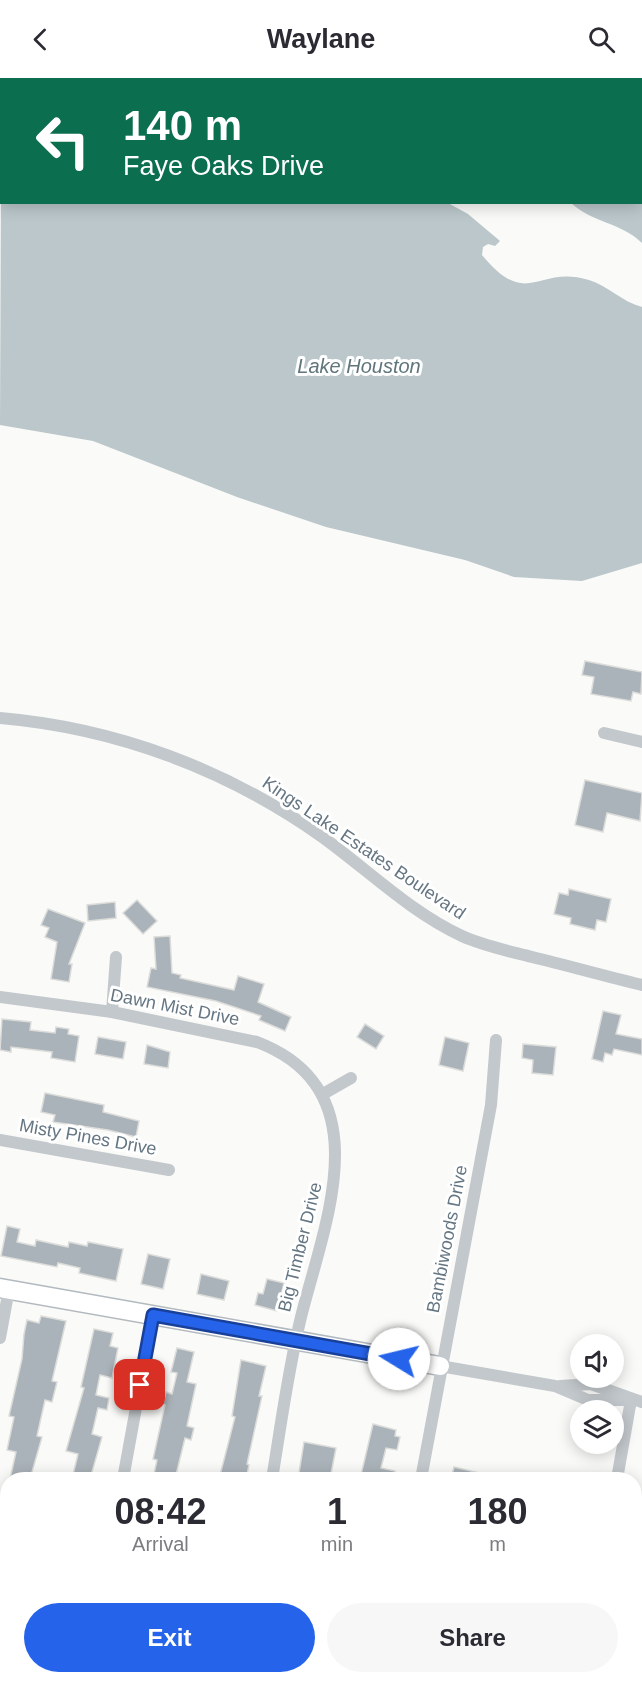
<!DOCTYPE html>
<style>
:root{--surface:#fff;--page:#f7f7f7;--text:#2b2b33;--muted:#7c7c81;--accent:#2563eb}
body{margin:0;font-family:Helvetica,sans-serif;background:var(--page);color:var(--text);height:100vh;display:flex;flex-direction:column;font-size:22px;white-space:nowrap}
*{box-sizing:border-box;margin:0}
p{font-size:20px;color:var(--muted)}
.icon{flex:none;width:33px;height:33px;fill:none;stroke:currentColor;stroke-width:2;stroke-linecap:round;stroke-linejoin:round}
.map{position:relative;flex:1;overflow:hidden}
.side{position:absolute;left:0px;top:1394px;width:642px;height:212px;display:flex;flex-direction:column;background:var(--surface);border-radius:24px 24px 0 0;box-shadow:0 3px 15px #0003}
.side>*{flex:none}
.top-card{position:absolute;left:0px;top:0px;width:642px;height:126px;box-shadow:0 3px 15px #0003;background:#0b6e4f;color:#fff;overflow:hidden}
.fabs{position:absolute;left:570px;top:1256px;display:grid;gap:12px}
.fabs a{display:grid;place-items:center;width:54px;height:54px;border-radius:50%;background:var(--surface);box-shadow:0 3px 15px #0003;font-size:30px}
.pin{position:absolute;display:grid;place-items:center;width:51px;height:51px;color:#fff;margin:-26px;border-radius:12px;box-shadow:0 3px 9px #0006}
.me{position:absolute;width:66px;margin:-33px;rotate:279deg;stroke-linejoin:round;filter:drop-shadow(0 0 4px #0008)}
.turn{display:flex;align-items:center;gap:21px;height:126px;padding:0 24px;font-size:27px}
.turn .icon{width:78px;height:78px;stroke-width:2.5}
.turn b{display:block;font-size:42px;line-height:51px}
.eta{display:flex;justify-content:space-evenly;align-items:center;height:102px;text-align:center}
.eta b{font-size:36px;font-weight:700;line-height:42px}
.action{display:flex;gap:12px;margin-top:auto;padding:12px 24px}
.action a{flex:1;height:69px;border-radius:36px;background:var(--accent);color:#fff;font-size:24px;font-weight:700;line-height:69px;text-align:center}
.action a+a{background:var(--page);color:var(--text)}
header{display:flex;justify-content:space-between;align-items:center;height:78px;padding:0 24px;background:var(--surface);font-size:27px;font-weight:700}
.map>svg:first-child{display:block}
.water{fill:#bbc7cb}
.building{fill:#aab3b9;stroke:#dcdcda;stroke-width:1.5}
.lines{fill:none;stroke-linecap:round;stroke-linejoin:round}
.secondary-casing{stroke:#b3babf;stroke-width:21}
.street{stroke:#c3c8cc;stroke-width:12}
.secondary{stroke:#fff;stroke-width:18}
.route-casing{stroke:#184099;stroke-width:15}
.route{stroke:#2563eb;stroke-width:10}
.labels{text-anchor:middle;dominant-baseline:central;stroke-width:6;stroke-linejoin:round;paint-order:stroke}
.street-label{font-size:18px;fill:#657683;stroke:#fff}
.water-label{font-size:20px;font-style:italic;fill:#60757c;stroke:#fff}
</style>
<header><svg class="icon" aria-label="back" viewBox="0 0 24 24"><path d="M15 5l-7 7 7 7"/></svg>Waylane<svg class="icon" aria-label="search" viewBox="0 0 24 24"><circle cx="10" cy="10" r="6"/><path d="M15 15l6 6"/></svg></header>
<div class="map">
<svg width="642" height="1604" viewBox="0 0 642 1604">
<rect width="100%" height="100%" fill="#fafaf8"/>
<g class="water">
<path d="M 223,0 L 498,0 L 503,1 L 228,2 Z"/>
<path d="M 591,0 L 642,0 L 642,165 C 622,145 591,144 571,125 L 640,124 L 640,2 Z"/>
<path d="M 1,97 L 2,124 L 448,125 L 468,136 L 500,163 L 495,168 L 488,166 L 483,169 L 482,177 C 528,233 537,186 589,202 C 607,207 622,224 642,229 L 642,485 L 582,503 L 514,499 L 465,482 L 326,449 L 237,419 L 93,363 L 0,347 Z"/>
</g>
<g class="building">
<path d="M 585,583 L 642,594 L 641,616 L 633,614 L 631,623 L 591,616 L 594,599 L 582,597 Z"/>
<path d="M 585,702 L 642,715 L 640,743 L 607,735 L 603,754 L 575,747 Z"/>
<path d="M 569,811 L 611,821 L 606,844 L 597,842 L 595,852 L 570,846 L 571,840 L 554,836 L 559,815 L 568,817 Z"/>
<path d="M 137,822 L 157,843 L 143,856 L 123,835 Z"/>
<path d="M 115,824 L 116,840 L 88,843 L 87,827 Z"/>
<path d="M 48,831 L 85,845 L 69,886 L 72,886 L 69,904 L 51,901 L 57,864 L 45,859 L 49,850 L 41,847 Z"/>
<path d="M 170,858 L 172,895 L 181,897 L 180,900 L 234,912 L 238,898 L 264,906 L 258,924 L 291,939 L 285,953 L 259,942 L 261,938 L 216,923 L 147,909 L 151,890 L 156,891 L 154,859 Z"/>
<path d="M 603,933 L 621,937 L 616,956 L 642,961 L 642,977 L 614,971 L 612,977 L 605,975 L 603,984 L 592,981 Z"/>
<path d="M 2,941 L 31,944 L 30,952 L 55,955 L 56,949 L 69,951 L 68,956 L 79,958 L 75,984 L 51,980 L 52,974 L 11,969 L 11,974 L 0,972 Z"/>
<path d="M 365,946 L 384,958 L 376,971 L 357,959 Z"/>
<path d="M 98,959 L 126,964 L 123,981 L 95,976 Z"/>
<path d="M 445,959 L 469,965 L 463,993 L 439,987 Z"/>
<path d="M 523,966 L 556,969 L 553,997 L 532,995 L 533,982 L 522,980 Z"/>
<path d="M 147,967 L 170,974 L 168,990 L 144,986 Z"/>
<path d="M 45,1015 L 104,1027 L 103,1034 L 139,1043 L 136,1059 L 108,1052 L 53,1044 L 55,1037 L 41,1034 Z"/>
<path d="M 7,1148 L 20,1151 L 17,1164 L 35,1168 L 36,1162 L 68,1169 L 69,1164 L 87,1168 L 88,1164 L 123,1171 L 116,1203 L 79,1195 L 80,1190 L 58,1185 L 57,1189 L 1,1178 Z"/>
<path d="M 148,1176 L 170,1181 L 163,1211 L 141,1206 Z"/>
<path d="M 201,1196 L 229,1203 L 224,1222 L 197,1216 Z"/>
<path d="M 267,1201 L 284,1205 L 277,1233 L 255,1227 L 258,1215 L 263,1216 Z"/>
<path d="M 41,1238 L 66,1243 L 52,1303 L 57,1304 L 52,1324 L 45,1322 L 37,1358 L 42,1359 L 30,1401 L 10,1401 L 16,1374 L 7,1372 L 14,1339 L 9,1338 L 22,1281 L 24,1256 L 27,1242 L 39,1245 Z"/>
<path d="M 94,1251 L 113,1255 L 110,1268 L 118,1270 L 112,1300 L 100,1297 L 96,1317 L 109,1320 L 107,1332 L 98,1330 L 92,1356 L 102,1359 L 90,1401 L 72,1401 L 78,1376 L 66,1373 L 84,1310 L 81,1309 Z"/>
<path d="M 177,1270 L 194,1274 L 187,1304 L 196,1306 L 187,1348 L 194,1350 L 191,1362 L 185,1360 L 175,1401 L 153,1401 L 157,1382 L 153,1381 L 165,1327 L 163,1326 L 166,1314 L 172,1316 L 177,1295 L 171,1294 Z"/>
<path d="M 241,1282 L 266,1288 L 259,1318 L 262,1318 L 247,1386 L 249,1387 L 246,1401 L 219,1401 L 235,1339 L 232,1338 Z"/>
<path d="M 373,1346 L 396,1352 L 395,1358 L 400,1359 L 397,1372 L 386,1370 L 381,1390 L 395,1393 L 393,1401 L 361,1397 Z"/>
<path d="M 304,1364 L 336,1370 L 330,1401 L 298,1401 Z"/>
<path d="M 454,1389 L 488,1397 L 487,1401 L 451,1401 Z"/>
</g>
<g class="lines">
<g class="secondary-casing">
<path id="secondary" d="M 0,1210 L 440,1288"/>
</g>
<g class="street">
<path d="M 0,640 C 116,650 226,691 321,758 C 367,791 410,834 462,858 C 484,868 509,873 532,879 C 569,888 605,898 642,907"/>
<path d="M 604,655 L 642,664"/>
<path d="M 0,919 L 112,934 L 257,964 C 383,1012 324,1146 301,1239 C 288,1292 281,1347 272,1401"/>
<path d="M 112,934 L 116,879"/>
<path d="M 323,1016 L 351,1000"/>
<path d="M 0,1062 L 169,1092"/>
<path d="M 0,1260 L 9,1211"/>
<path d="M 440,1288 L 555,1308 L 588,1322 L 631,1322"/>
<path d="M 560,1308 L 591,1306 L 642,1324"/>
<path d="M 123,1401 L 153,1237"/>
<path d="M 421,1401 L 491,1027 L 496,962"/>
<path d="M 617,1401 L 631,1322"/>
<path d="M 634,1554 L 642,1556"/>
<path d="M 86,1604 L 87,1598"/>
<path d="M 237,1604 L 238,1598"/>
<path d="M 385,1604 L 387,1598"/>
<path d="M 546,1604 L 547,1598"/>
</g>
<use href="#secondary" class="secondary"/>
</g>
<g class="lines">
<g class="route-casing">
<path id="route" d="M 140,1307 L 153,1237 L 399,1281"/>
</g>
<use href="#route" class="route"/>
</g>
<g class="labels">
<g class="street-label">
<text transform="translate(364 770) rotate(34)">Kings Lake Estates Boulevard</text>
<text transform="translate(175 929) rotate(11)">Dawn Mist Drive</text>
<text transform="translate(88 1059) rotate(10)">Misty Pines Drive</text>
<text transform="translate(447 1161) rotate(-79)">Bambiwoods Drive</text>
<text transform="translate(300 1169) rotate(-76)">Big Timber Drive</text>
</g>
<g class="water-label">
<text x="359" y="288">Lake Houston</text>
</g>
</g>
</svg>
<div class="fabs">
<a><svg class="icon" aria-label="sound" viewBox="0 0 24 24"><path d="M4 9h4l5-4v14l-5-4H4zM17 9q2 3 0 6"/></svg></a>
<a><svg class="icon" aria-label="layers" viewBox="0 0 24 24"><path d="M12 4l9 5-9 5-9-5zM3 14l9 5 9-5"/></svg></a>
</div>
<div class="pin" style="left:140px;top:1307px;background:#d93025"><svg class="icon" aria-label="arrive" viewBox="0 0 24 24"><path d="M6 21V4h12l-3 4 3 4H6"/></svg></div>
<svg class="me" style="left:399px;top:1281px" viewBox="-20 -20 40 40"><circle r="19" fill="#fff"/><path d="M0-13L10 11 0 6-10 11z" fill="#2563eb"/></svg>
<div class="top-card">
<div class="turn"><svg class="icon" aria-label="left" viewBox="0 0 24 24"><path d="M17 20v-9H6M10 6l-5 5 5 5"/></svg><div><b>140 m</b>Faye Oaks Drive</div></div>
</div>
<section class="side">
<div class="eta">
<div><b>08:42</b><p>Arrival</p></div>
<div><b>1</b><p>min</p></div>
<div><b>180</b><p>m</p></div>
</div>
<div class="action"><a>Exit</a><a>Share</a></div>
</section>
</div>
